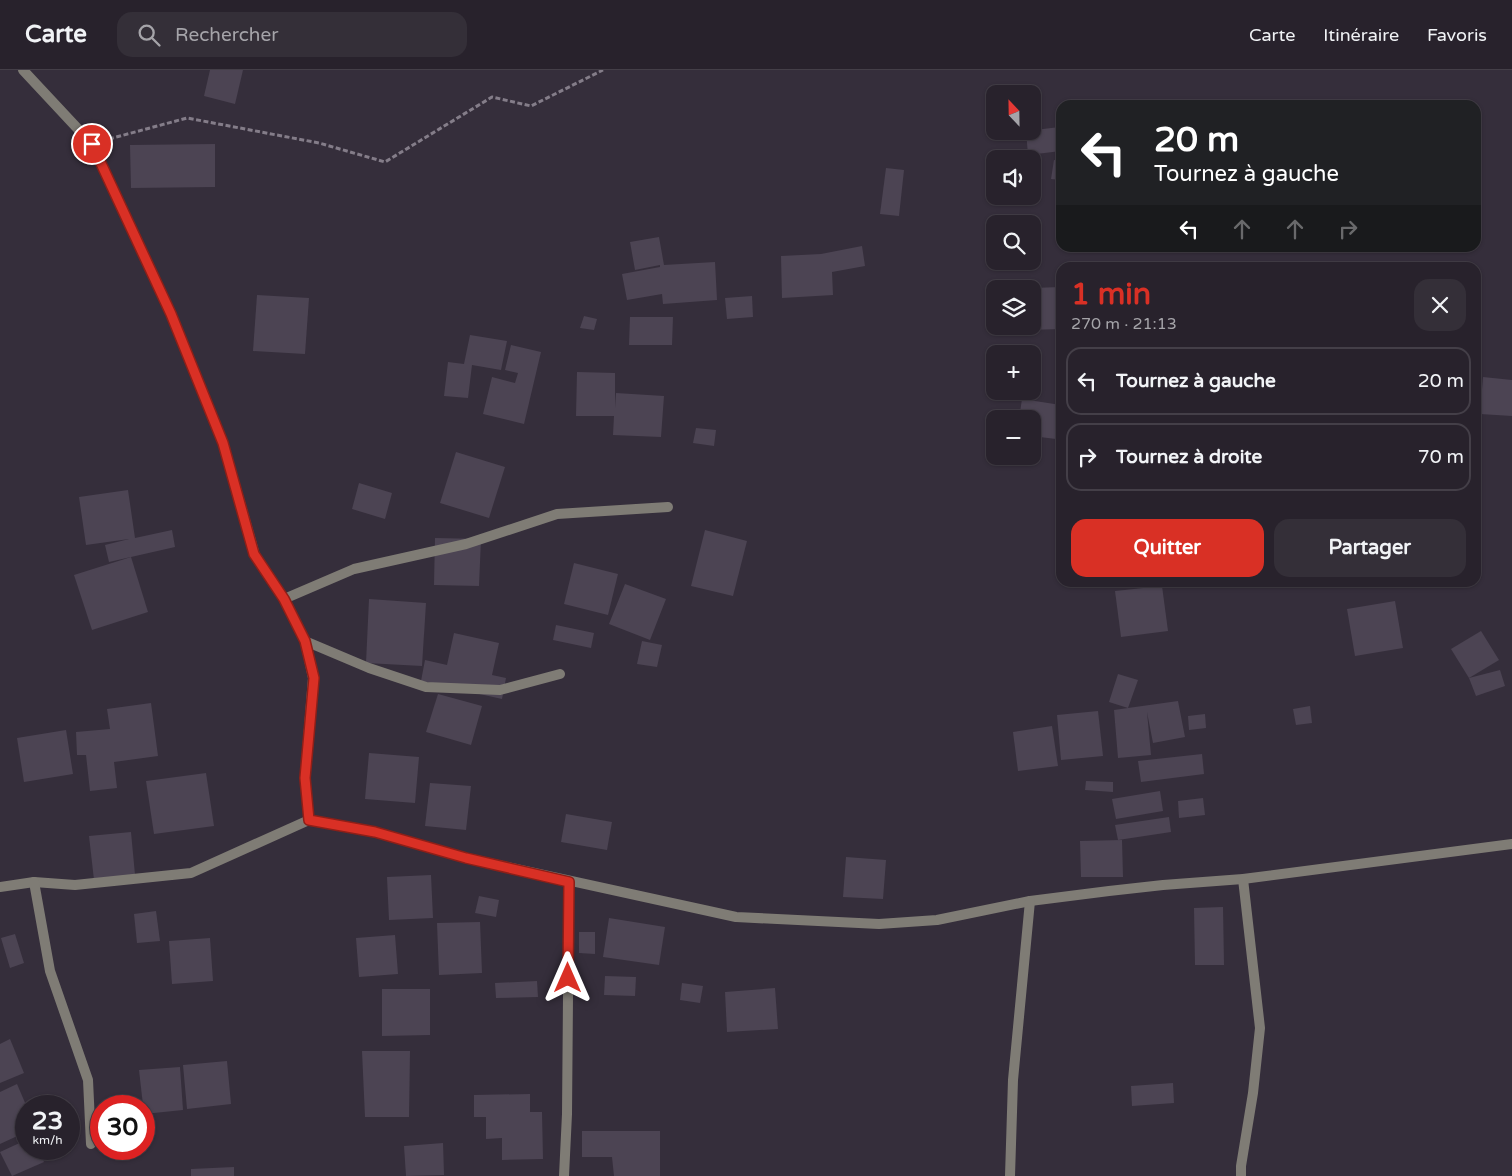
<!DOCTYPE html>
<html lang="fr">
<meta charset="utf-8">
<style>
:root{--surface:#28222c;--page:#342f38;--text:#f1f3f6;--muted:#a5a4a9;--line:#443f48;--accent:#d93025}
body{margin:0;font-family:"Varela Round",sans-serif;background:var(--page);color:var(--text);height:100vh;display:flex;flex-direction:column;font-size:19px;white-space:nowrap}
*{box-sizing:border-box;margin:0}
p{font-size:16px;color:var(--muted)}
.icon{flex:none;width:28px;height:28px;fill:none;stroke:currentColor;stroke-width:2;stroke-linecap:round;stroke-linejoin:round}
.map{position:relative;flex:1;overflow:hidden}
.sheet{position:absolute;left:1056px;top:192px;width:425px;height:325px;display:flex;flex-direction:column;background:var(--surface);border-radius:15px;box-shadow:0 1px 4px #0004,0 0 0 1px var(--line)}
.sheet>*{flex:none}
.hud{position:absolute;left:1056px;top:30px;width:425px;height:152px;border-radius:15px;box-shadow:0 1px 4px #0004,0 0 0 1px var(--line);background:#202124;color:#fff;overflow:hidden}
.needle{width:32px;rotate:338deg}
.controls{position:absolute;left:986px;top:15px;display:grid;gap:10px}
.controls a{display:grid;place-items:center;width:55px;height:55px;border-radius:10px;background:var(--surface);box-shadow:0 1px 4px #0004,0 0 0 1px var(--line);font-size:25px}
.speed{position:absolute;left:15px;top:1025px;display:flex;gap:10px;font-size:25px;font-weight:700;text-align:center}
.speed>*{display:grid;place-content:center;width:65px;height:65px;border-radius:50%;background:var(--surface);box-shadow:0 1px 4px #0004,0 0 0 1px var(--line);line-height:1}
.speed small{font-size:12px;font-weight:400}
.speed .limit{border:8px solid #d22;background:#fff;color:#111}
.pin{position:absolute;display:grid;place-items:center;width:42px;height:42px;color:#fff;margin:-21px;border:2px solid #fff;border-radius:50%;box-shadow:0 1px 5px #0007}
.me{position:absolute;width:55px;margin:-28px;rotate:0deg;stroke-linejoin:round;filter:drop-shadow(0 0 4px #0008)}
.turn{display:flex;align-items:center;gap:18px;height:105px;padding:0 15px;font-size:22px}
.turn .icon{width:65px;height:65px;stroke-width:2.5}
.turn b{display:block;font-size:35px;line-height:42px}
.lanes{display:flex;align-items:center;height:48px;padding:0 15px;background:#0003;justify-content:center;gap:25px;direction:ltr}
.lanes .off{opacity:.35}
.round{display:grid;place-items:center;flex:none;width:52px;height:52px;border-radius:15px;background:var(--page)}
.head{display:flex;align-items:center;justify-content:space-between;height:85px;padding:0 15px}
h1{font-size:30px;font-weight:700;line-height:38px;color:var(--accent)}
.action{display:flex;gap:10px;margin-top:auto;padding:10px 15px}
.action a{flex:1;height:58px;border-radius:15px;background:var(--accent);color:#fff;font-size:20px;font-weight:700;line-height:58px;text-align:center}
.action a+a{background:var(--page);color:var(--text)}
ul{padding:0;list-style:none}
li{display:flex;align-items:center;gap:15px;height:68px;margin:0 10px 8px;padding:0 5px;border:2px solid var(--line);border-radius:15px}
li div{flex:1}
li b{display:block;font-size:19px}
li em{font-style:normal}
header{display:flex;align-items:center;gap:30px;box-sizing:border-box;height:70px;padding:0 25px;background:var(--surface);border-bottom:1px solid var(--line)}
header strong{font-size:24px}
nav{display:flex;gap:28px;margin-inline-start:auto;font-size:18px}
.search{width:350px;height:45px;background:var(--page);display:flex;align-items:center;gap:12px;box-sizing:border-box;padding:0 18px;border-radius:15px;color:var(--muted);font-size:19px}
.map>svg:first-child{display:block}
.building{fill:#4c4453}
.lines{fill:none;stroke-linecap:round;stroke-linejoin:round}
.path{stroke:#847d89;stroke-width:3;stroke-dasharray:5 2.5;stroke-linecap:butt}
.minor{stroke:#7f7c75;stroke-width:10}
.route-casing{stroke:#8d1f18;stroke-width:12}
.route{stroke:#d93025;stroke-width:9}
</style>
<header>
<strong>Carte</strong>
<div class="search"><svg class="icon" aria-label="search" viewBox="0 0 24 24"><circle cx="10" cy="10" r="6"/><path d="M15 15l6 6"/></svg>Rechercher</div>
<nav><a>Carte</a><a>Itinéraire</a><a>Favoris</a></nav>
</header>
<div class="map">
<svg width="1512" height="1106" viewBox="0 0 1512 1106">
<rect width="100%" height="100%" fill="#352e3b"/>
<g class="building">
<path d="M 210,0 L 243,0 L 235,34 L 204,26 Z"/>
<path d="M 1060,57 L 1061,81 L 1028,85 L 1026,61 Z"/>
<path d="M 215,74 L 215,117 L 131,118 L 130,75 Z"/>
<path d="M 1010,81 L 1029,89 L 1007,89 Z"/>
<path d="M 1054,90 L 1061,91 L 1061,110 L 1051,109 Z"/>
<path d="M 886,98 L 904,100 L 899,146 L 880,144 Z"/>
<path d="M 1056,112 L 1061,113 L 1061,126 L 1055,126 Z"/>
<path d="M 659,167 L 664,195 L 715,192 L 717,230 L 663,234 L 662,224 L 627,230 L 622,204 L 660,197 L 660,195 L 635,200 L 630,172 Z"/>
<path d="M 862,176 L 865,196 L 832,202 L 833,225 L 782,228 L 781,186 L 821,184 Z"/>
<path d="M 1061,217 L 1061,259 L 1027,260 L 1027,256 L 1032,256 L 1032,218 Z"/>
<path d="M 257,225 L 309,228 L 305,284 L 253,281 Z"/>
<path d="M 752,226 L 753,247 L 727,249 L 725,228 Z"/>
<path d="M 584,246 L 597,249 L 594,260 L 580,258 Z"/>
<path d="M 630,247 L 673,247 L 672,275 L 629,275 Z"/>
<path d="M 470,265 L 507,271 L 501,300 L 472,295 L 468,328 L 444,326 L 448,292 L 464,294 Z"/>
<path d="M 511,275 L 541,282 L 524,354 L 483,344 L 492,307 L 515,313 L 518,303 L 505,300 Z"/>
<path d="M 577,302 L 615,303 L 615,338 L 616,323 L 664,326 L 661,367 L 613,365 L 614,346 L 576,346 Z"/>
<path d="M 1483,307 L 1512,310 L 1512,346 L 1480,344 Z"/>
<path d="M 1022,329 L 1061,335 L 1056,369 L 1032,366 L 1032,349 L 1019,349 Z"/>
<path d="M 696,358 L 716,360 L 714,376 L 693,373 Z"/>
<path d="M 456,382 L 505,397 L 489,448 L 440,433 Z"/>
<path d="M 359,413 L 392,423 L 385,449 L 352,439 Z"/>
<path d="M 128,420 L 135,468 L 172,460 L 175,477 L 109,492 L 105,475 L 129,469 L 86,475 L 79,427 Z"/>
<path d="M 705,460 L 747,471 L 733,526 L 691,516 Z"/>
<path d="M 435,468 L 481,469 L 479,516 L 434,515 Z"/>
<path d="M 131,487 L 148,542 L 92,560 L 74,505 Z"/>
<path d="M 574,493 L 618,504 L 608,545 L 564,534 Z"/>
<path d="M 625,514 L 666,529 L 650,570 L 609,554 Z"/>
<path d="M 1162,516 L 1168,561 L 1121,567 L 1115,521 Z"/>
<path d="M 369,529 L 426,533 L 422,596 L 366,593 Z"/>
<path d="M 1395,531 L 1403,578 L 1355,586 L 1347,539 Z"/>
<path d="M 556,555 L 594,563 L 591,578 L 553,570 Z"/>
<path d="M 1481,561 L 1499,590 L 1469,608 L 1451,579 Z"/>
<path d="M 454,563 L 499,573 L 492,605 L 506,608 L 502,629 L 421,611 L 425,590 L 447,595 Z"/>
<path d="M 642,571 L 662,575 L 657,597 L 637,594 Z"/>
<path d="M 1500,600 L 1505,616 L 1476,626 L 1469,608 Z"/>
<path d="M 1118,604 L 1138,610 L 1128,638 L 1178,631 L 1185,667 L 1153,673 L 1147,642 L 1151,685 L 1118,688 L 1114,640 L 1128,638 L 1109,632 Z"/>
<path d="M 438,624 L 482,636 L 471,675 L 426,662 Z"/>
<path d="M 151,633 L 158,686 L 114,692 L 117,718 L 90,721 L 86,685 L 77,685 L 76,662 L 110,659 L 107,639 Z"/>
<path d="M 1310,636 L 1312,653 L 1296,655 L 1293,639 Z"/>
<path d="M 1098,641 L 1103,686 L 1061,690 L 1057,645 Z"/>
<path d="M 1205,644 L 1206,658 L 1189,660 L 1188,646 Z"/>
<path d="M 1052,656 L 1058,696 L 1018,701 L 1013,662 Z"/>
<path d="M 66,660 L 73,704 L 24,712 L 17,668 Z"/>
<path d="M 369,683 L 419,687 L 415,733 L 365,729 Z"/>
<path d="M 1202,684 L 1204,704 L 1141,712 L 1138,691 Z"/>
<path d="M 206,703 L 214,756 L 154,764 L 146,711 Z"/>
<path d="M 1086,711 L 1113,712 L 1113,722 L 1085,720 Z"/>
<path d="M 430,713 L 471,716 L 466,760 L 425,756 Z"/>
<path d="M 1160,721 L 1163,741 L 1116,749 L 1112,729 Z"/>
<path d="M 1203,728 L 1205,745 L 1179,748 L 1178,731 Z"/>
<path d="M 566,744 L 612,752 L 607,780 L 561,772 Z"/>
<path d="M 1169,747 L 1171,762 L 1118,770 L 1115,755 Z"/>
<path d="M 131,762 L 135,805 L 94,810 L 89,766 Z"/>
<path d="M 1122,770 L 1123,807 L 1081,807 L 1080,771 Z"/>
<path d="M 846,787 L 886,790 L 883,829 L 843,827 Z"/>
<path d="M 431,805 L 433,848 L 389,850 L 387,807 Z"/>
<path d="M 479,826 L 499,830 L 496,847 L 475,843 Z"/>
<path d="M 1223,837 L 1224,895 L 1195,895 L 1194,838 Z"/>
<path d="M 156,841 L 160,871 L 137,873 L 134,844 Z"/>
<path d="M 609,848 L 665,857 L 659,895 L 603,887 Z"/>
<path d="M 480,852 L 482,903 L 439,905 L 437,853 Z"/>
<path d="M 579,862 L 595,862 L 595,884 L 579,883 Z"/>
<path d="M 15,864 L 24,893 L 10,898 L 1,868 Z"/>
<path d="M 395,865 L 398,904 L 359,907 L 356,868 Z"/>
<path d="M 210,868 L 213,911 L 172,914 L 169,871 Z"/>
<path d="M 605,906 L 636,907 L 635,926 L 604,925 Z"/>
<path d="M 537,911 L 538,927 L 496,928 L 495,913 Z"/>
<path d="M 682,913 L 703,916 L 700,933 L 680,930 Z"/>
<path d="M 775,918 L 778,959 L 727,962 L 725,922 Z"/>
<path d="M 382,919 L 430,919 L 430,965 L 382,966 Z"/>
<path d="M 10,969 L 24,1003 L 0,1013 L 0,974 Z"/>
<path d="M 362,981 L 410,981 L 409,1047 L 365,1047 Z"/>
<path d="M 227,991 L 231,1034 L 187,1039 L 183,995 Z"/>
<path d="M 180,997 L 183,1040 L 144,1044 L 139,1000 Z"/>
<path d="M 1173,1013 L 1174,1033 L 1132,1036 L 1131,1016 Z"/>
<path d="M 17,1014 L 26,1035 L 26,1062 L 0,1074 L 0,1022 Z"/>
<path d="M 530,1024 L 530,1042 L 542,1042 L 543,1089 L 502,1090 L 502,1068 L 486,1069 L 486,1047 L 474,1047 L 474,1025 Z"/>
<path d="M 582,1061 L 660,1061 L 660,1106 L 614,1106 L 612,1087 L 582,1087 Z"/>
<path d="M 26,1070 L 26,1079 L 38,1079 L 44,1092 L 12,1106 L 0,1082 Z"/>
<path d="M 443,1073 L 444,1105 L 406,1106 L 404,1076 Z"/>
<path d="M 234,1097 L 234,1106 L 191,1106 L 191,1099 Z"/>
</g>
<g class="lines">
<path class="path" d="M 109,69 L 187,48 L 319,73 L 385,92 L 492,27 L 531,36 L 603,0"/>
<g class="minor">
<path d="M 23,0 L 92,74 L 171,244 L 223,373 L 255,485 L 284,529 L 305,571 L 313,608 L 305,708 L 309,750 L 375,762 L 466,788 L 736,847 L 879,854 L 937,850 L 1030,831 L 1109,821 L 1163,815 L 1243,809 L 1512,774"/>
<path d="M 284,529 L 354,499 L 466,474 L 557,444 L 668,437"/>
<path d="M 305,571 L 369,598 L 426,617 L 500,620 L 560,604"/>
<path d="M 34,812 L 75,815 L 191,803 L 309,750"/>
<path d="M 0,817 L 34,812 L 50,901 L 88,1010 L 91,1074"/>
<path d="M 564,1106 L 567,1044 L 569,811"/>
<path d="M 1010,1106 L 1013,1010 L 1030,831"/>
<path d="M 1241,1106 L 1241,1096 L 1253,1023 L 1260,958 L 1243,809"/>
</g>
</g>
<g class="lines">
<g class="route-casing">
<path id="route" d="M 92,74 L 171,244 L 223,373 L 254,484 L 284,529 L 305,571 L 314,608 L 305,708 L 309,750 L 375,762 L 466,788 L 569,812 L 568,908"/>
</g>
<use href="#route" class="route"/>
</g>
</svg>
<div class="controls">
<a><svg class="needle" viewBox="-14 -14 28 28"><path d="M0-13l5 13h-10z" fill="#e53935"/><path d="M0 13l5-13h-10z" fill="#a5a4a9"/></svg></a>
<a><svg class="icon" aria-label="sound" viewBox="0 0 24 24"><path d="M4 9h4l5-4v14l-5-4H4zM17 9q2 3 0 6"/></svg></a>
<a><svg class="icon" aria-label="search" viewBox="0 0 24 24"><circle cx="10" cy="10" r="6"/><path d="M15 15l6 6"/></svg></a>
<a><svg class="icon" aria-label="layers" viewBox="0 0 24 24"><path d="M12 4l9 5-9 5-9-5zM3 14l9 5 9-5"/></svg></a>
<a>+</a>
<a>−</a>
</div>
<div class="speed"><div>23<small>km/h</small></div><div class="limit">30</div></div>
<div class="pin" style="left:92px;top:74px;background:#d93025"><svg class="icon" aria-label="arrive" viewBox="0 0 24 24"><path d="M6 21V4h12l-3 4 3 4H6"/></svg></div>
<svg class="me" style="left:568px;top:908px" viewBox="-20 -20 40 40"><path d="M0-17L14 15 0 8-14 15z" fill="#d93025" stroke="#fff" stroke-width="4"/></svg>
<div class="hud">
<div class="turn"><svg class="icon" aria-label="left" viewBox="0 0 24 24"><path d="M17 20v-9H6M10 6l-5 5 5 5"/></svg><div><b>20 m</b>Tournez à gauche</div></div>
<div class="lanes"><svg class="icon" aria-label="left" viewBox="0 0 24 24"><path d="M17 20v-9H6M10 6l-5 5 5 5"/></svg><svg class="icon off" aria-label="ahead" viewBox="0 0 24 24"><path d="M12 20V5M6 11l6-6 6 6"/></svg><svg class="icon off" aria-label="ahead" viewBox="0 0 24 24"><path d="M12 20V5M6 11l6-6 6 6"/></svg><svg class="icon off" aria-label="right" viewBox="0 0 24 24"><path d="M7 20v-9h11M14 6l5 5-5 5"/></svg></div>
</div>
<section class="sheet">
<div class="head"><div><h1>1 min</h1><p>270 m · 21:13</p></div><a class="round"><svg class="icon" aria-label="close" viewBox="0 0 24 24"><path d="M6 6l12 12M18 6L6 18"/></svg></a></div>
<ul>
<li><svg class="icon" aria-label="left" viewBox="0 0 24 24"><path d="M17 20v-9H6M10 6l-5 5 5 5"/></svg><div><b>Tournez à gauche</b></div><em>20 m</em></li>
<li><svg class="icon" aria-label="right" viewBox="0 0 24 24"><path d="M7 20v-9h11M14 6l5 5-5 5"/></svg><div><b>Tournez à droite</b></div><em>70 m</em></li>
</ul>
<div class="action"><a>Quitter</a><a>Partager</a></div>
</section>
</div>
